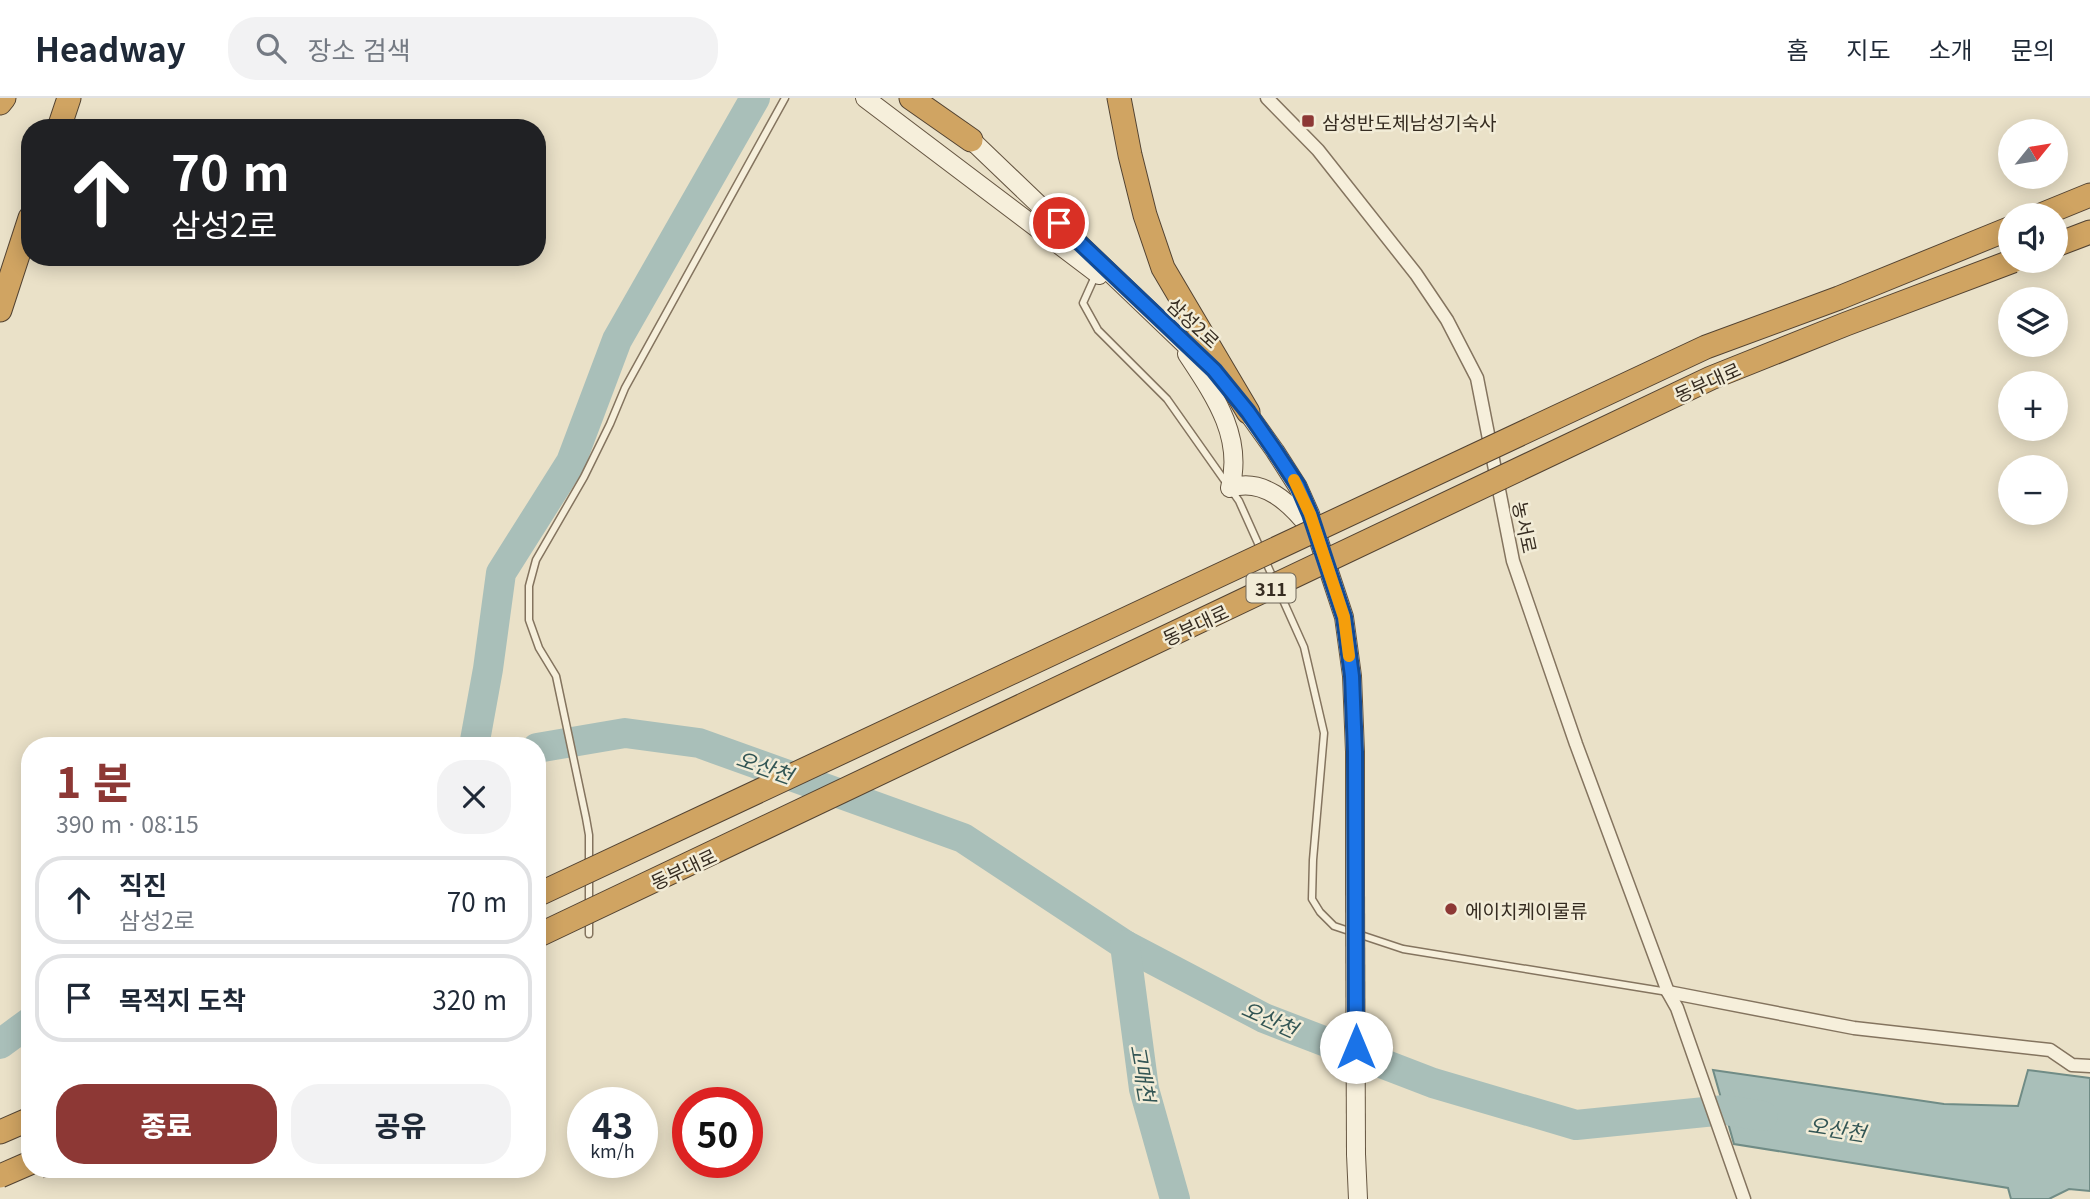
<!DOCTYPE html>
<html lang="ko">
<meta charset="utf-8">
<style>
:root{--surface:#fff;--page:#f2f2f3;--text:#1f2937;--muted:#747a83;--line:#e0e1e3;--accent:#8d3835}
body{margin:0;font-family:Georgia,"Noto Sans KR",serif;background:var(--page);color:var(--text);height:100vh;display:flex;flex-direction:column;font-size:26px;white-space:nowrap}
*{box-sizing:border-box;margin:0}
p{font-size:23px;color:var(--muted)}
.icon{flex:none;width:38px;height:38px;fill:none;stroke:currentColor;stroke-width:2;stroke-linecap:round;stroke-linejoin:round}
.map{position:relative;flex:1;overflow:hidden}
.panel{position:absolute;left:21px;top:639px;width:525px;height:441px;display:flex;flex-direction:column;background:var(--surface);border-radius:28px;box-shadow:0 4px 18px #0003}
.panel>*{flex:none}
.hud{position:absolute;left:21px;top:21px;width:525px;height:147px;border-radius:28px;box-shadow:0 4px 18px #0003;background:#202124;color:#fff;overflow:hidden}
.needle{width:46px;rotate:60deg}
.tools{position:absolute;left:1998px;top:21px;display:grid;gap:14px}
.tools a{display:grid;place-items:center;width:70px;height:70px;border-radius:50%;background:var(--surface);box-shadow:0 4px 18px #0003;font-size:35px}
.speed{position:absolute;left:567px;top:989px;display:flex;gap:14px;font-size:35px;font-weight:700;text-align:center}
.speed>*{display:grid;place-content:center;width:91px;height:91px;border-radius:50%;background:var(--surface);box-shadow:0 4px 18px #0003;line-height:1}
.speed small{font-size:18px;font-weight:400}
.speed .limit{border:10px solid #d22;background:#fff;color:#111}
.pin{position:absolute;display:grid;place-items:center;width:60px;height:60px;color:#fff;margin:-30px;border:4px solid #fff;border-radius:50%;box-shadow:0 2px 7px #0007}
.me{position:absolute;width:77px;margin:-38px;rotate:0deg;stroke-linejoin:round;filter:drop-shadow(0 0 5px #0008)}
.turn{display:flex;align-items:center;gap:24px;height:147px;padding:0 35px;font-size:32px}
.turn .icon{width:91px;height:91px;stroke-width:2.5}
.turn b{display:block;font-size:49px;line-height:60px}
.round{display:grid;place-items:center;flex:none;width:74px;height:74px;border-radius:28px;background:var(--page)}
.headline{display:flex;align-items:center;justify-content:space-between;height:119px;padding:0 35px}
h1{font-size:42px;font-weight:800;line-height:52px;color:var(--accent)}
.cta{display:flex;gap:14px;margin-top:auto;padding:14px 35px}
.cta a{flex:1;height:80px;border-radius:28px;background:var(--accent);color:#fff;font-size:28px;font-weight:800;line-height:80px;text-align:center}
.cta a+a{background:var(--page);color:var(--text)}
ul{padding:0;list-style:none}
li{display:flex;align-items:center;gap:21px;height:88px;margin:0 14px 10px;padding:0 21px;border:4px solid var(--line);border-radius:28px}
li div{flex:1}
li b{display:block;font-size:26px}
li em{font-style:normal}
header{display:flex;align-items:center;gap:42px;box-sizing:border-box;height:98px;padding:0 35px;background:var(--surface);border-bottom:2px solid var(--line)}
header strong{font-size:33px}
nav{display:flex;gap:38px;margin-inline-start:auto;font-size:24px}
.search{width:490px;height:63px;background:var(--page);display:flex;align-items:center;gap:18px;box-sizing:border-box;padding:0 24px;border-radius:28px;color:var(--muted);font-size:26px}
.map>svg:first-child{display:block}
.water{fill:#a9bfb9;stroke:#708c86;stroke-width:2}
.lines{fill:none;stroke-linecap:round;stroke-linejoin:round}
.river{stroke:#a9bfb9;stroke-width:30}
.lane-casing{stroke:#84745f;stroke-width:9}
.street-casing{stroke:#84745f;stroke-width:15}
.secondary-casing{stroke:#665642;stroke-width:20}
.highway-casing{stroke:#534332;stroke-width:25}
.path{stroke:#84745f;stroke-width:2.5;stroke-dasharray:5 3.5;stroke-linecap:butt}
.lane{stroke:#f6efdb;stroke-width:6}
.street{stroke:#f6efdb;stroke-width:12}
.secondary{stroke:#f6efdb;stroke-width:18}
.highway{stroke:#d0a462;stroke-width:23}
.secondary-bridge-casing{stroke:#665642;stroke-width:20;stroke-linecap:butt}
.highway-bridge-casing{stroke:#534332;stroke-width:25;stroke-linecap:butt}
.secondary-bridge{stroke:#f6efdb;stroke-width:18}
.highway-bridge{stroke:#d0a462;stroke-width:23}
.route-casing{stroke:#114b97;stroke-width:18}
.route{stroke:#1a73e8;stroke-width:12}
.slow{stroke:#f59e0b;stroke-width:12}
.poi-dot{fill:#8d3835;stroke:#f2ecd7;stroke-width:2.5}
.labels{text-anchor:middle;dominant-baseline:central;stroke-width:5;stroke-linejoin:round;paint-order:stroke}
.shield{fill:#f2ecd7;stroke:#6e6658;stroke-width:2}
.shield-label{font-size:18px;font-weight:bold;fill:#362c21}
.poi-label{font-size:19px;fill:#362c21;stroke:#f2ecd7;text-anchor:start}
.street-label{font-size:19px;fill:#362c21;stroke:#f2ecd7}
.water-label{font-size:21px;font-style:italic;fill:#325554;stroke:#f2ecd7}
</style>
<header>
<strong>Headway</strong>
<div class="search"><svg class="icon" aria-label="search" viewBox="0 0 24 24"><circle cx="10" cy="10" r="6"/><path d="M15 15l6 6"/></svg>장소 검색</div>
<nav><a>홈</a><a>지도</a><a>소개</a><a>문의</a></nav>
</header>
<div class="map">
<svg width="2090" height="1101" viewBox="0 0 2090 1101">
<rect width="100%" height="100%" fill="#eae1c8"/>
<path class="water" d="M 1713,972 L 1944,1006 L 2018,1008 L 2028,972 L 2090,980 L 2090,1093 L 2069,1091 L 2049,1101 L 2011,1101 L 2008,1090 L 1734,1046 Z"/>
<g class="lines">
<g class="river">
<path d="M 474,648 L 488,571 L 501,475 L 571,364 L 617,242 L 755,0"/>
<path d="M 537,650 L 625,635 L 699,645 L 963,740 L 1125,847 L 1264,920 L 1433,985 L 1576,1027 L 1725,1012 L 1763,1018"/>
<path d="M 1125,847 L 1144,991 L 1175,1101"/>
<path d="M 0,946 L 30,924"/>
</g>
<g class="lane-casing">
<g id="lane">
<path d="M 1096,176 L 1083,205 L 1098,232 L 1167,301 L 1239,403 L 1261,452"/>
<path d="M 1265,462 L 1304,549 L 1324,635 L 1313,762 L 1312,801 L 1320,814 L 1334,828 L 1403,851 L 1668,894"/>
<path d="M 589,768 L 589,737 L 586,720 L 556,578 L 539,550 L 529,522 L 529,488 L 536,462 L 584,379 L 610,326 L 625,290 L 785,0"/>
<path d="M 589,806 L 589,779"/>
<path d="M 589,836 L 589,821"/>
</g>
</g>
<g class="street-casing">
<g id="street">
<path d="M 1267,0 L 1318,52 L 1416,176 L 1447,222 L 1477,280 L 1513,463 L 1576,646 L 1668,894 L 1677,910 L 1744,1101"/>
<path d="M 1668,894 L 1854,930 L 2050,952 L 2072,967 L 2090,968"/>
</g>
</g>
<g class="secondary-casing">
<g id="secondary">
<path d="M 865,0 L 1099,177"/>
<path d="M 962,33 L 1220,280"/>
<path d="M 1187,256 C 1214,297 1244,339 1230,390 C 1263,379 1290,405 1309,429"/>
<path d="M 1240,304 L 1275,353 L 1298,389 L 1310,416 L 1344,519 L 1352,578 L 1355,654 L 1355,789"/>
<path d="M 1356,1056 L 1358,1101"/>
</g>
</g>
<g class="highway-casing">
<g id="highway">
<path d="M 911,0 L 971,42"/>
<path d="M 1119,0 L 1130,57 L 1145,117 L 1163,170 L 1248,314"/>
<path d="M 0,5 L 4,0"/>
<path d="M 59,30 L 69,0"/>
<path d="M 2041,117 L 2090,97"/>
<path d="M 2056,147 L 2090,134"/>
<path d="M 0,212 L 30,120"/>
<path d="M 0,1034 L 30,1021"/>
</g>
</g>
<path class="path" d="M 43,1079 L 62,1071"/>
<use href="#lane" class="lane"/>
<use href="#street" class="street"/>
<use href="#secondary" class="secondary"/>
<use href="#highway" class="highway"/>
<g class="secondary-bridge-casing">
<path id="secondary-bridge" d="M 1355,789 L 1356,1056"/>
</g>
<g class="highway-bridge-casing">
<g id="highway-bridge">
<path d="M 537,797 L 1706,249 L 1839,200 L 2011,130"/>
<path d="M 537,838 L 1711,280 L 1846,226 L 2013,163"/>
<path d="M 0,1078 L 30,1065"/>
</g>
</g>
<use href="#secondary-bridge" class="secondary-bridge"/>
<use href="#highway-bridge" class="highway-bridge"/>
</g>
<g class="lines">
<g class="route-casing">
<path id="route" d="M 1059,125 L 1214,272 L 1248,314 L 1275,353 L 1298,388 L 1310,416 L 1344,519 L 1352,578 L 1355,654 L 1356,949"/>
</g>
<use href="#route" class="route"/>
<path class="slow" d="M 1294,382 L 1310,416 L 1344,519 L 1349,558"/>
</g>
<g class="poi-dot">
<rect x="1301" y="16" width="14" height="14" rx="3.5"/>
<circle cx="1451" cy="811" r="7"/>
</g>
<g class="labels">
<rect class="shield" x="1246.5" y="475.5" width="49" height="29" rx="5"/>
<g class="shield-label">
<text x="1271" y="490">311</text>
</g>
<g class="poi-label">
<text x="1322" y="23">삼성반도체남성기숙사</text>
<text x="1465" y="811">에이치케이물류</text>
</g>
<g class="street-label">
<text transform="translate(1194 224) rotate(43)">삼성2로</text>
<text transform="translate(1707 283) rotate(-24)">동부대로</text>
<text transform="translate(1526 429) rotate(78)">농서로</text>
<text transform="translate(1195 526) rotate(-25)">동부대로</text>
<text transform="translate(683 770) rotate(-25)">동부대로</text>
</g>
<g class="water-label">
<text transform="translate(765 668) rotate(19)">오산천</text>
<text transform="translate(1270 920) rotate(24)">오산천</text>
<text transform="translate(1144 975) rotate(80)">고매천</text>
<text transform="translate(1837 1030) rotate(9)">오산천</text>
</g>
</g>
</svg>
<div class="tools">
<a><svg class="needle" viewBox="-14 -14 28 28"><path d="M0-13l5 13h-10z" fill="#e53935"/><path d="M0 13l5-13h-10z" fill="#747a83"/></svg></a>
<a><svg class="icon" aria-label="sound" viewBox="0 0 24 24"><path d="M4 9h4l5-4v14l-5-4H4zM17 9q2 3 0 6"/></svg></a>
<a><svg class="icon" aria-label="layers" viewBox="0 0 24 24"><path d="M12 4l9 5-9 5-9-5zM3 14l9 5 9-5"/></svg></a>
<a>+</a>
<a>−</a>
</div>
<div class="speed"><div>43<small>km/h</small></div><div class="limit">50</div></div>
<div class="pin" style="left:1059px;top:125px;background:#d93025"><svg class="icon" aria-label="arrive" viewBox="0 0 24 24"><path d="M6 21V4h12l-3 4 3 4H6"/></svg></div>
<svg class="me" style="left:1356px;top:949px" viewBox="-20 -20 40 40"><circle r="19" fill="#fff"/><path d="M0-13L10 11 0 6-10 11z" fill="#1a73e8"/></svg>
<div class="hud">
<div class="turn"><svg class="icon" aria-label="ahead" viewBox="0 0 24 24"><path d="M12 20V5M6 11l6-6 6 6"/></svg><div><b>70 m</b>삼성2로</div></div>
</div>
<section class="panel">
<div class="headline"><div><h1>1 분</h1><p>390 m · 08:15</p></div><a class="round"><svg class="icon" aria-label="close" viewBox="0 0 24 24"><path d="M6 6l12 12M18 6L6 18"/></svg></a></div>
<ul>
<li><svg class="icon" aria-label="ahead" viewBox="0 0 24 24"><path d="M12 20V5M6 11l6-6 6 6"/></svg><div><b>직진</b><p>삼성2로</p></div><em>70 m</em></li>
<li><svg class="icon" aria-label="arrive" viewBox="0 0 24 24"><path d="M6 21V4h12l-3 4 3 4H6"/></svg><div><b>목적지 도착</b></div><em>320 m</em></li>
</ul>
<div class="cta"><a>종료</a><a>공유</a></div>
</section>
</div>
